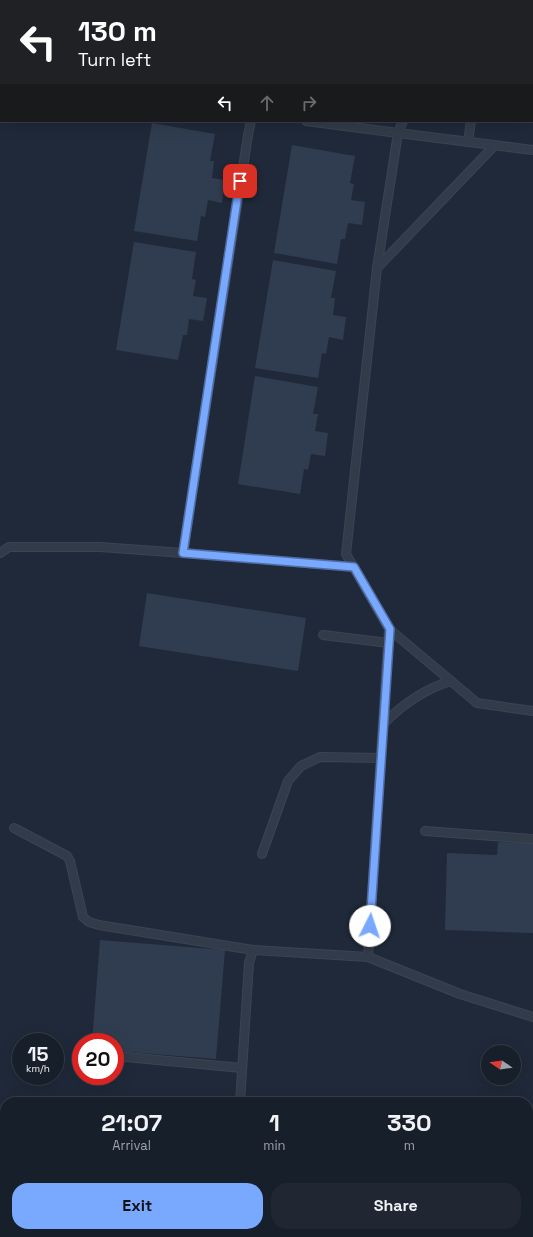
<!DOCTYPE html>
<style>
:root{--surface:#171f2b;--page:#202733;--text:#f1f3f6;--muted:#9ea2a9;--line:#363d47;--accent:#79a8ff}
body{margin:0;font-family:"Space Grotesk",sans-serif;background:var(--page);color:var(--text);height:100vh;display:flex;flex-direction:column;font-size:15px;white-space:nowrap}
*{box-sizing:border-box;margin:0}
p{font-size:13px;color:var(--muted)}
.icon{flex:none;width:22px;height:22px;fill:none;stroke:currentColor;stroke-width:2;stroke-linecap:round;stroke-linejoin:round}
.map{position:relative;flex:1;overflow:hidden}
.sheet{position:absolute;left:0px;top:1097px;width:533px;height:140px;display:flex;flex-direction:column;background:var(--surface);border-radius:16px 16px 0 0;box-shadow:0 4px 16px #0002,0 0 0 1px var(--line)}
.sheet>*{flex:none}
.banner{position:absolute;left:0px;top:0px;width:533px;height:122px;box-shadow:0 4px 16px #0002,0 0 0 1px var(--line);background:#202124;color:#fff;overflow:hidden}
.needle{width:26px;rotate:283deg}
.fabs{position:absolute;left:481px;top:1045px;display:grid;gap:8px}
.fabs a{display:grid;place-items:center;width:40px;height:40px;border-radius:50%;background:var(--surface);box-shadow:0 4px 16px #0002,0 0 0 1px var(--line);font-size:20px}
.speed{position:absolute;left:12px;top:1033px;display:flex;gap:8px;font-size:20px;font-weight:700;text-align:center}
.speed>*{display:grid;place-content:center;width:52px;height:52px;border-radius:50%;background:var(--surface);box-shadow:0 4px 16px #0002,0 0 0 1px var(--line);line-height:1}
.speed small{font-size:10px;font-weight:400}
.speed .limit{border:6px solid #d22;background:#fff;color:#111}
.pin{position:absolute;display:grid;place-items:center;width:34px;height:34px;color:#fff;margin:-17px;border-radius:8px;box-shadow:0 2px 6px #0006}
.me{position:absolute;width:44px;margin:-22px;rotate:4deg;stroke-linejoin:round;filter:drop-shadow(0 0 3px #0008)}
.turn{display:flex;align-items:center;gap:14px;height:84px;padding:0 12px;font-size:18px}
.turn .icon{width:52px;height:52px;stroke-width:2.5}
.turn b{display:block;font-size:28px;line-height:34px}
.lanes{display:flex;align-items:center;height:38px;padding:0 12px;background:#0003;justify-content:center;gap:20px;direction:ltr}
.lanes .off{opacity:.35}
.eta{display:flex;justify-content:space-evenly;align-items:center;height:68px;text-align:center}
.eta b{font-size:24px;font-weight:600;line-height:28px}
.primary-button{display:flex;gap:8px;margin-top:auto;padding:8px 12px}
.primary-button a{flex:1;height:46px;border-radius:16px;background:var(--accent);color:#111;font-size:16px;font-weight:600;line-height:46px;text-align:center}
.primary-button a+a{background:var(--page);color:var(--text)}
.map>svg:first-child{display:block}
.building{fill:#303d50}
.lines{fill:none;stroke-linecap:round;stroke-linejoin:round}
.service-casing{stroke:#3c4453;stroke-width:10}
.service{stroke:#323b49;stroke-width:8}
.route-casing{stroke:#4f6da6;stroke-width:10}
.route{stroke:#79a8ff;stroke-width:7}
</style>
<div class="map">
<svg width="533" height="1237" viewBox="0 0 533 1237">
<rect width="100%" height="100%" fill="#1f2939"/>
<g class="building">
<path d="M 152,123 L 215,134 L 210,161 L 214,161 L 212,178 L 225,180 L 222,203 L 208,200 L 205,217 L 201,216 L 197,241 L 134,231 Z"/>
<path d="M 292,145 L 355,156 L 350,183 L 354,184 L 351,200 L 365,202 L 362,225 L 348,223 L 345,239 L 341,239 L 337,264 L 274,253 Z"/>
<path d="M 134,242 L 196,252 L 192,279 L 196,280 L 193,296 L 207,298 L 203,321 L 189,319 L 187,335 L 183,335 L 178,360 L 116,350 Z"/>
<path d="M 273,260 L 336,271 L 331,298 L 335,298 L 333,315 L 346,317 L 343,340 L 329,337 L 326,354 L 322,353 L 318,378 L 255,368 Z"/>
<path d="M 255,376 L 318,387 L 313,414 L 318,414 L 315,431 L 328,433 L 325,456 L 311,454 L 308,470 L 304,469 L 300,494 L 238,484 Z"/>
<path d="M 147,593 L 306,618 L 298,671 L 139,646 Z"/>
<path d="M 498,842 L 533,843 L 533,933 L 445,930 L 447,853 L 497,855 Z"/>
<path d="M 100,940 L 225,950 L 216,1059 L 115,1051 L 115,1042 L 92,1042 Z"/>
</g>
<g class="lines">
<g class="service-casing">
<g id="service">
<path d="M 430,0 L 430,1"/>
<path d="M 235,1 L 235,0"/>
<path d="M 532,57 L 533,57"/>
<path d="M 251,121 L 248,135 L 183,553 L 354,567"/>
<path d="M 306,121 L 398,133 L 377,268"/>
<path d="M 403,121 L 398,133 L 533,150"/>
<path d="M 468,142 L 471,121"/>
<path d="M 495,145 L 377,268 L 346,554 L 389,629 L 451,681 L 477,703 L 533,711"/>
<path d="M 0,553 L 9,547 L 100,547 L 183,553"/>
<path d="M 323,635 L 389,643"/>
<path d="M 383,724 C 403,704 424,689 451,681"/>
<path d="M 14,828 L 67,856 L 70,861 L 83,917 L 89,922 L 99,925 L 253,950"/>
<path d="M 425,831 L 533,839"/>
<path d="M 262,854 L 288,781 L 301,766 L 320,757 L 381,758"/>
<path d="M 368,957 L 460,994 L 533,1017"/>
<path d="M 80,1050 L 81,1050"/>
<path d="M 115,1056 L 242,1068"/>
<path d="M 240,1102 L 249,963 L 253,950 L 368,957 L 389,629"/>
<path d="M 528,1208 L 533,1209"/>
</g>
</g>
<use href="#service" class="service"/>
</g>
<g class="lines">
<g class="route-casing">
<path id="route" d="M 240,181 L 183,553 L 354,567 L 390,629 L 370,926"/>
</g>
<use href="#route" class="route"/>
</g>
</svg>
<div class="fabs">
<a><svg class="needle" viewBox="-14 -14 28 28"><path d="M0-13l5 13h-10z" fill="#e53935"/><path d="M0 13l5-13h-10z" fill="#9ea2a9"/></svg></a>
</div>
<div class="speed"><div>15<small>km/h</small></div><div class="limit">20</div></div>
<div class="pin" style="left:240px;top:181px;background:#d93025"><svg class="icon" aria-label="arrive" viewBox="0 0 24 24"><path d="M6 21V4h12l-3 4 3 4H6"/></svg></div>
<svg class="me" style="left:370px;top:926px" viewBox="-20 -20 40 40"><circle r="19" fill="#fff"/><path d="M0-13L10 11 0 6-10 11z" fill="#79a8ff"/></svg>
<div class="banner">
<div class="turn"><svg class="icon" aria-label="left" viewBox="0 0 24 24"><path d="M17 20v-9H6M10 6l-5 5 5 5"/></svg><div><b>130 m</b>Turn left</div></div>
<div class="lanes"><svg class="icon" aria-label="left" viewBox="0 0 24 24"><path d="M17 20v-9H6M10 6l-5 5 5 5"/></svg><svg class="icon off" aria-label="ahead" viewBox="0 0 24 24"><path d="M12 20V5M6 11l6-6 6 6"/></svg><svg class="icon off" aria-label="right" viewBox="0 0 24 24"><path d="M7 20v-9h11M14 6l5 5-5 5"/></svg></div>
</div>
<section class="sheet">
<div class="eta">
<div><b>21:07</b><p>Arrival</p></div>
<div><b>1</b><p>min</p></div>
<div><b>330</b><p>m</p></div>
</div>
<div class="primary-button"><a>Exit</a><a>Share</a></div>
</section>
</div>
